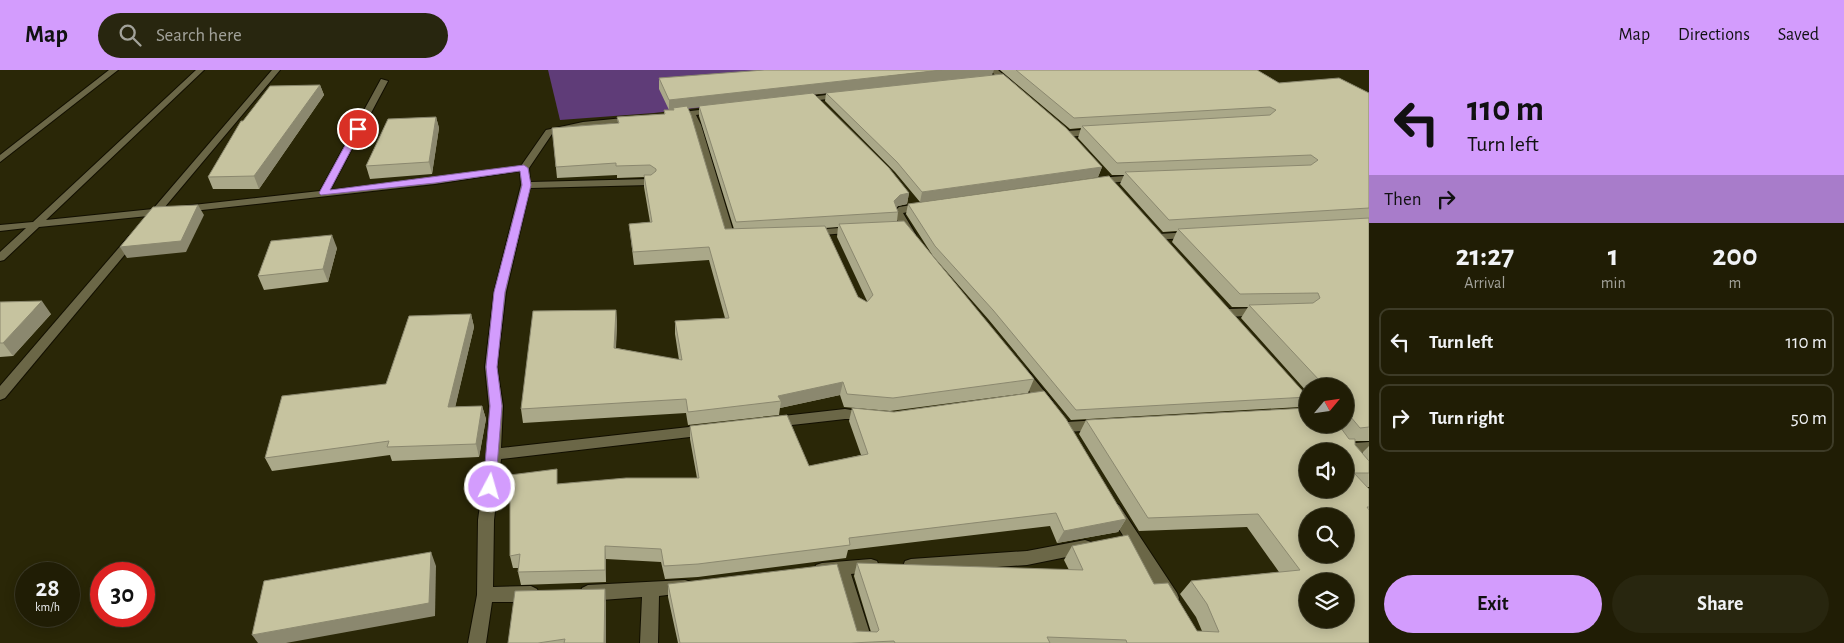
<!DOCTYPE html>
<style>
:root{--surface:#201d05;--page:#28260f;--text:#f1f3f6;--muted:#a2a29a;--line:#3d3b27;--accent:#d39cfd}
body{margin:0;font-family:"Alegreya Sans",sans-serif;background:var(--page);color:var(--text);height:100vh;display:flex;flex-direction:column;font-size:19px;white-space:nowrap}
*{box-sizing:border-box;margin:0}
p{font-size:16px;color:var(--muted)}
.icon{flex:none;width:28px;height:28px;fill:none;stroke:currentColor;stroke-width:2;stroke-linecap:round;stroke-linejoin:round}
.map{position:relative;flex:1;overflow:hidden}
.sheet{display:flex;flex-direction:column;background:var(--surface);width:475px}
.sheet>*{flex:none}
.hud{background:#d39cfd;color:#111;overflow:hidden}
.needle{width:32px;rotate:61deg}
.buttons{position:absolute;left:1299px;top:308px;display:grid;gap:10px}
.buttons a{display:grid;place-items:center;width:55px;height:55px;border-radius:50%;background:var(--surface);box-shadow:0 2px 12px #0003,0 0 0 1px var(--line);font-size:25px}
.speed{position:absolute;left:15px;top:492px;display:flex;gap:10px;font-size:25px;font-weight:700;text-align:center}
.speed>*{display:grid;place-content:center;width:65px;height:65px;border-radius:50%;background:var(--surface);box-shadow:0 2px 12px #0003,0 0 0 1px var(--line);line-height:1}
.speed small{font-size:12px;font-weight:400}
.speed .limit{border:8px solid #d22;background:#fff;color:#111}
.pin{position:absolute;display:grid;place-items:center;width:42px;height:42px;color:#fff;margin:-21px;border:2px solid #fff;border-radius:50%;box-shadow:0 1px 5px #0007}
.me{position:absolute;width:55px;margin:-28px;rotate:6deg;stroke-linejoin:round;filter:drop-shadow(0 0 4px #0008)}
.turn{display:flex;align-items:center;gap:18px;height:105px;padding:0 15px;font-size:22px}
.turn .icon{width:65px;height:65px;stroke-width:2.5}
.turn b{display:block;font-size:35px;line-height:42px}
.then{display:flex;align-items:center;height:48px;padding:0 15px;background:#0003;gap:10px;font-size:19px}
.eta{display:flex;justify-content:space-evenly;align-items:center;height:85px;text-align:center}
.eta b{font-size:30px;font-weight:700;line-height:35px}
.cta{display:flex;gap:10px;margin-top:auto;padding:10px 15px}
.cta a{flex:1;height:58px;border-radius:30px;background:var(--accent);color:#111;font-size:20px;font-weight:700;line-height:58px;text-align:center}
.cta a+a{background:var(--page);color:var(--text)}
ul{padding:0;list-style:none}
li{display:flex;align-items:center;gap:15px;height:68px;margin:0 10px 8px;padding:0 5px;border:2px solid var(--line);border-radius:10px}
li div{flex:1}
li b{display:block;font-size:19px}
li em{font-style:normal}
header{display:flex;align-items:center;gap:30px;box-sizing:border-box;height:70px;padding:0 25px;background:var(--accent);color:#111}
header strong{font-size:24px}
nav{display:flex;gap:28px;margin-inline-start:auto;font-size:18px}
.search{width:350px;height:45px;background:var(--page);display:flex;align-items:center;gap:12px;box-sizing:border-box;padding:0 18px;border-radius:28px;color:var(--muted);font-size:19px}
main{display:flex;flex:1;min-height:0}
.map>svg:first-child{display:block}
.green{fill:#5f3c78}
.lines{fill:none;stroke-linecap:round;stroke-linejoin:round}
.minor-casing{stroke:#120f00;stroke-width:2}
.minor{fill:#6b6747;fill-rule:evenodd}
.wall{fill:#aaa889;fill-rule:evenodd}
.shaded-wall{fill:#8b886f}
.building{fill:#c6c39f;stroke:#8b886f;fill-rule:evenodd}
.route{fill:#d39cfd;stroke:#8965a4}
</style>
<header>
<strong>Map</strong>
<div class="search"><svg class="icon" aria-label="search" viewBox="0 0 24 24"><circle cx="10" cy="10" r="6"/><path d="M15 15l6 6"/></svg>Search here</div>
<nav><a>Map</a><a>Directions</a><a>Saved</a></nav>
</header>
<main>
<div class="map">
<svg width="1369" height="573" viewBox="0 0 1369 573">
<rect width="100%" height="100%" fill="#2a2707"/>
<path class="green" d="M 548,0 L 833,0 L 852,20 L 654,43 L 560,50 Z"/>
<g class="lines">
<g class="minor-casing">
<g id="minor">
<path d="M 109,0 L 118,0 L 0,92 L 0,85 Z"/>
<path d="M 196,0 L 204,0 L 46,150 L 153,139 L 272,0 L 280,0 L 164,138 L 169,141 L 167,143 L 153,148 L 148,146 L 39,157 L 4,190 L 0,191 L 0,182 L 26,158 L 0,161 L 0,155 L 33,152 Z"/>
<path d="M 990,0 L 998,0 L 1013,13 L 1013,17 L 1007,17 Z"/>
<path d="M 381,9 L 388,11 L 330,120 L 435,108 L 521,96 L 546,60 L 583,52 L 634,47 L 638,49 L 634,51 L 583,56 L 552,64 L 529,98 L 530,112 L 650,109 L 655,112 L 650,115 L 530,118 L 506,222 L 497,297 L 503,336 L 501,378 L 707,355 L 712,356 L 714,360 L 712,364 L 707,365 L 501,389 L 494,450 L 493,517 L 531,516 L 537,519 L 539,524 L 537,529 L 531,532 L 492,532 L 486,573 L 468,573 L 477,525 L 478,450 L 487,384 L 489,336 L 485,297 L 494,222 L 521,115 L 520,101 L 435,114 L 184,142 L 179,139 L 184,136 L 320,121 Z"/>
<path d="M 843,23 L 847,25 L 846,27 L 801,32 L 797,30 L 801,28 Z"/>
<path d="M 716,38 L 720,40 L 719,42 L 696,45 L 701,55 L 734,164 L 742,165 L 743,167 C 739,172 729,173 725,168 L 693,55 L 688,46 L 674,47 L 670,45 L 674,43 Z"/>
<path d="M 1097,59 L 1100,60 L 1100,64 L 1067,67 L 1063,64 L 1067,61 Z"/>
<path d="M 1139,105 L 1142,106 L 1142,110 L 1097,114 L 1092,111 L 1097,108 Z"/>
<path d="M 924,133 L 927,134 L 927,138 L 903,143 L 916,165 L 915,167 L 907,167 L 893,143 L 899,137 Z"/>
<path d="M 855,157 L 859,158 L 859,162 L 810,166 L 805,163 L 810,160 Z"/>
<path d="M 1191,162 L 1195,163 L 1195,167 L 1158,170 L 1153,167 L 1158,164 Z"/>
<path d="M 133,165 L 137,166 L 137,170 L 5,328 L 0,330 L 0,316 L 129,166 Z"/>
<path d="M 1260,238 L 1266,242 L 1264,245 L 1228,247 L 1222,243 L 1228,239 Z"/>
<path d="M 1022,299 L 1027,300 L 1052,331 L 1054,334 L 1052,337 L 1042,337 L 1017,306 L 1016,303 L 1017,300 Z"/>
<path d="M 845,339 L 871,343 L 873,346 L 871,349 L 845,349 L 774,357 L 769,356 L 767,352 L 769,348 L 774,347 Z"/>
<path d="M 1101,350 L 1106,351 L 1108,355 L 1106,359 L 1101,360 L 1066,362 L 1061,361 L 1059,357 L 1061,353 L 1066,352 Z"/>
<path d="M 1369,372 L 1369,382 L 1346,383 L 1339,378 L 1341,374 Z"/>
<path d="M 1114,433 L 1119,435 L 1177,523 L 1179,528 L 1177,533 L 1171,536 L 1165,533 L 1109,443 L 1106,439 L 1109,435 Z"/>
<path d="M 1085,470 L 1091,472 L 1093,477 L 1091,482 L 1027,495 L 911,503 L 905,501 L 903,496 L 905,491 L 911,489 L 1027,481 Z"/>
<path d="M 871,489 L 877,491 L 879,496 L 877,501 L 851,504 L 873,573 L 855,573 L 835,505 L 822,507 L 816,505 L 814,500 L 816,495 L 822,493 Z"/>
<path d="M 685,510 L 691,512 L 693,517 L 691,522 L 659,526 L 658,573 L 640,573 L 642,527 L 588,531 L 582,528 L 580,523 L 582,518 L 588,515 Z"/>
</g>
</g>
<use href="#minor" class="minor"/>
</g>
<g class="wall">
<path d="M 1000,0 L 1257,0 L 1279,13 L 1369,23 L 1369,371 L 1355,371 L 1355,375 L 1362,383 L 1369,376 L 1369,417 L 1367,417 L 1369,419 L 1369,573 L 678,573 L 668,527 L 668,514 L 857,561 L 871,562 L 854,506 L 857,493 L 1069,500 L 1064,490 L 1072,476 L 1154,514 L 1197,561 L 1202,561 L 1196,547 L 1180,524 L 1191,511 L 1279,502 L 1247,457 L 1139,461 L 1079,364 L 1086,350 L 1345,354 L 1345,316 L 1308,316 L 1308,323 L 1241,248 L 1248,237 L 1232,237 L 1172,172 L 1177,161 L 1163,162 L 1120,114 L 1124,105 L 1112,105 L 1078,68 L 1081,58 L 1070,59 Z"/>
<path d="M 992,5 L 1102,97 L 1098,107 L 920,132 L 895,102 L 825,31 L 826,23 L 814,24 L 909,123 L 907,134 L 898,136 L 896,137 L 898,142 L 897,151 L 1034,309 L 1028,323 L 890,341 L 844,337 L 840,325 L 780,338 L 779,345 L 688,355 L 686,343 L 523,353 L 521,339 L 616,240 L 617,253 L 616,278 L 679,290 L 675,264 L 675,251 L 725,248 L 709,190 L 634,195 L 629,154 L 650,152 L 644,117 L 644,107 L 617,108 L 617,105 L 557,108 L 552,58 L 618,53 L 617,47 L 664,44 L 664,40 L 669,40 L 659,19 L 659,8 ZM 699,37 L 699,46 L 734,159 L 725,159 L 688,38 ZM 838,157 L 837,167 L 867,231 L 867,232 L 858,227 L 825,158 Z"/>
<path d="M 320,15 L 324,25 L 259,119 L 213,119 L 208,107 L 243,51 Z"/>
<path d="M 436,47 L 439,58 L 432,104 L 370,109 L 366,96 Z"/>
<path d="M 908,134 L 1308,327 L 1308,328 L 1300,337 L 1071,350 L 989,250 L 933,186 L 906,144 Z"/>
<path d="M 337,178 L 328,212 L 264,220 L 258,206 Z"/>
<path d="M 0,232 L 51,244 L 13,286 L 0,287 Z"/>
<path d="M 471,244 L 474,257 L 455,337 L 482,336 L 486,349 L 479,387 L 392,391 L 390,385 L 272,401 L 265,388 L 386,314 Z"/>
<path d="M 852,338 L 1126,449 L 1118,462 L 1057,473 L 1050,456 L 848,480 L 846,488 L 698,507 L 665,509 L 661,492 L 606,489 L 606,512 L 521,515 L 518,502 L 518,498 L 513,498 L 510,486 L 559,414 L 697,408 L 690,369 L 690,356 L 809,396 L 861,385 L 849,351 Z"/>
<path d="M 606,532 L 606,573 L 508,573 Z"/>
</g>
<g class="shaded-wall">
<path d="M 942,0 L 994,0 L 992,5 L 674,40 L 673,38 L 673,40 L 669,40 L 669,30 Z"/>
<path d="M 320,15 L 324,25 L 259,119 L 254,106 Z"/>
<path d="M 436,47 L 439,58 L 432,104 L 429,92 Z"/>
<path d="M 1102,97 L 1098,107 L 920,132 L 922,122 Z"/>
<path d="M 909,123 L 907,134 L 898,136 L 892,142 L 894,131 L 900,125 Z"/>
<path d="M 198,135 L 204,145 L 186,182 L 127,188 L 120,177 Z"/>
<path d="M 332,165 L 337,178 L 328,212 L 323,199 Z"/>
<path d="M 42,231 L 51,244 L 13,286 L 3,273 Z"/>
<path d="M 616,240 L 617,253 L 615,291 L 614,278 Z"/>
<path d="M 471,244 L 474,257 L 452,351 L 448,337 Z"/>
<path d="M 843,312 L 840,325 L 780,338 L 781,331 L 778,326 Z"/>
<path d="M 482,336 L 486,349 L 479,387 L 476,374 Z"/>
<path d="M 1126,449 L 1118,462 L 1057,473 L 1064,461 Z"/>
<path d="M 605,476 L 606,489 L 606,512 L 605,500 Z"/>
<path d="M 431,482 L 436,496 L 435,546 L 286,573 L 258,573 L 252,565 Z"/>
<path d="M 605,519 L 606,532 L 606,573 L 604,573 Z"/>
</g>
<g class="building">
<path d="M 764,0 L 942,0 L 669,30 L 659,8 Z"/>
<path d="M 1016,0 L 1257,0 L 1279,13 L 1339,8 L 1369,23 L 1369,138 L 1169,150 L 1125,102 L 1311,95 L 1318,90 L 1311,85 L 1117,93 L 1082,56 L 1270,45 L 1276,40 L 1270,37 L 1074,48 Z"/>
<path d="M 1003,4 L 1066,58 L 1102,97 L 922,122 L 897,92 L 826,23 Z"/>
<path d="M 320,15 L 254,106 L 208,107 L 241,51 L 243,51 L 270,16 Z"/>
<path d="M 813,23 L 889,98 L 909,123 L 900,125 L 894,131 L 898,142 L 736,152 L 699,36 Z"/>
<path d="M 687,36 L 691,45 L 725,159 L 825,156 L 858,227 L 867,232 L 873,225 L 839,154 L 904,151 L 1034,309 L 893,328 L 847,324 L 843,312 L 778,326 L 781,331 L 688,342 L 686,329 L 521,339 L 533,241 L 616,240 L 614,278 L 682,290 L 675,251 L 729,248 L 709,177 L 633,182 L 629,154 L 652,152 L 644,105 L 651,105 L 656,101 L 656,99 L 650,95 L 616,96 L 616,93 L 556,97 L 552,58 L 619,53 L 617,47 L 665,44 L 664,40 L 674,40 L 673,38 Z"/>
<path d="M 436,47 L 429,92 L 366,96 L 388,49 Z"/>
<path d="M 1109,106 L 1308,327 L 1076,340 L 993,240 L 935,176 L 908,134 Z"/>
<path d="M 198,135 L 181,171 L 120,177 L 153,137 Z"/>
<path d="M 1369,148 L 1369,357 L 1360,358 L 1345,340 L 1345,316 L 1320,316 L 1320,311 L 1249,235 L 1313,233 L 1320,228 L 1318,223 L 1240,224 L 1178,159 Z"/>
<path d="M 332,165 L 323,199 L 258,206 L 271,171 Z"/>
<path d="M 42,231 L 3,273 L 0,273 L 0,232 Z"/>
<path d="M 471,244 L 448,337 L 482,336 L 476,374 L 387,377 L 389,371 L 265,388 L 282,326 L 386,314 L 409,246 Z"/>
<path d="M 1044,321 L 1066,349 L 1126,449 L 1064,461 L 1056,443 L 849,468 L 850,475 L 698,494 L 664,496 L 661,479 L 605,476 L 605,500 L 518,502 L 520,484 L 510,486 L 510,405 L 557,399 L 557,414 L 626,408 L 699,408 L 690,356 L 787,345 L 809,396 L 868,384 L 852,338 L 894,342 Z"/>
<path d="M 1308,338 L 1308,354 L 1338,354 L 1349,369 L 1355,369 L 1355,375 L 1369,391 L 1369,403 L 1354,403 L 1369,419 L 1369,437 L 1367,437 L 1369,440 L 1369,573 L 1127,573 L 1126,570 L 1047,567 L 1050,573 L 895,573 L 894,571 L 851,573 L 680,573 L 668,514 L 837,494 L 857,561 L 877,562 L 879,560 L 857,493 L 1083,500 L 1072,476 L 1128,465 L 1154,514 L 1168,513 L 1197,561 L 1219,562 L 1207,534 L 1191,511 L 1300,500 L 1258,444 L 1148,448 L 1086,350 ZM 1308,381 L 1345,381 L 1345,419 L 1308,419 ZM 1308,446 L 1345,446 L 1345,484 L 1308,484 ZM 1308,511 L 1345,511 L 1345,549 L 1308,549 Z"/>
<path d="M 431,482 L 429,533 L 252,565 L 264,511 Z"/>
<path d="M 605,519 L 604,573 L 564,573 L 565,569 L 538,573 L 508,573 L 515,521 Z"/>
</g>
<path class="route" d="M 358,57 L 362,59 L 330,120 L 524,95 L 528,98 L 531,115 L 505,222 L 497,297 L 502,336 L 495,421 L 490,422 L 483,417 L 490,336 L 486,297 L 494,222 L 522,115 L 520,101 L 435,113 L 321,125 L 319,123 L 354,59 Z"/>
</svg>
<div class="buttons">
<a><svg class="needle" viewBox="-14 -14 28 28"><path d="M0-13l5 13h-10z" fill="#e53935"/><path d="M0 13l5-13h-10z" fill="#a2a29a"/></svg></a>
<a><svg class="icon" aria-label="sound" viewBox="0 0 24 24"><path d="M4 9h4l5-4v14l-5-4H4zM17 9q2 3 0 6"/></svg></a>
<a><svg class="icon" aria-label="search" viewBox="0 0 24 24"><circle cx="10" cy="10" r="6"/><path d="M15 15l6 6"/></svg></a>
<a><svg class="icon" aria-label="layers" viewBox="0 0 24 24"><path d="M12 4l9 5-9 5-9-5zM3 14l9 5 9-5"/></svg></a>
</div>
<div class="speed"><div>28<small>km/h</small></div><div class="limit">30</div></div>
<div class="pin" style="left:358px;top:59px;background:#d93025"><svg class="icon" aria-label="arrive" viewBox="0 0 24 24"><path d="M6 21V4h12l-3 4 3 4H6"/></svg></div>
<svg class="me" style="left:490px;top:417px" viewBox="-20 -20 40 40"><circle r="17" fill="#d39cfd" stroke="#fff" stroke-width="3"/><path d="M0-11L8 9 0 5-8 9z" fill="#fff"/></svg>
</div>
<section class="sheet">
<div class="hud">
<div class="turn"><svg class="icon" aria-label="left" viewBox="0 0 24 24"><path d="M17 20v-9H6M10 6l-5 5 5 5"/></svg><div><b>110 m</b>Turn left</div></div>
<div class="then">Then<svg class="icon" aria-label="right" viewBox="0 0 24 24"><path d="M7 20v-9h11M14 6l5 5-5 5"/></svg></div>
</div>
<div class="eta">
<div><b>21:27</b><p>Arrival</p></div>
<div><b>1</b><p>min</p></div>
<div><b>200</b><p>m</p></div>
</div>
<ul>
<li><svg class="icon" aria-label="left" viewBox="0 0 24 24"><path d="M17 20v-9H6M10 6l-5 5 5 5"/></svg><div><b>Turn left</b></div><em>110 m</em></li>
<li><svg class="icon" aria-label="right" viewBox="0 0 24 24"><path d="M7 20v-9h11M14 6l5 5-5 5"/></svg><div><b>Turn right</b></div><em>50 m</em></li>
</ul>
<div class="cta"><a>Exit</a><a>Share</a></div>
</section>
</main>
